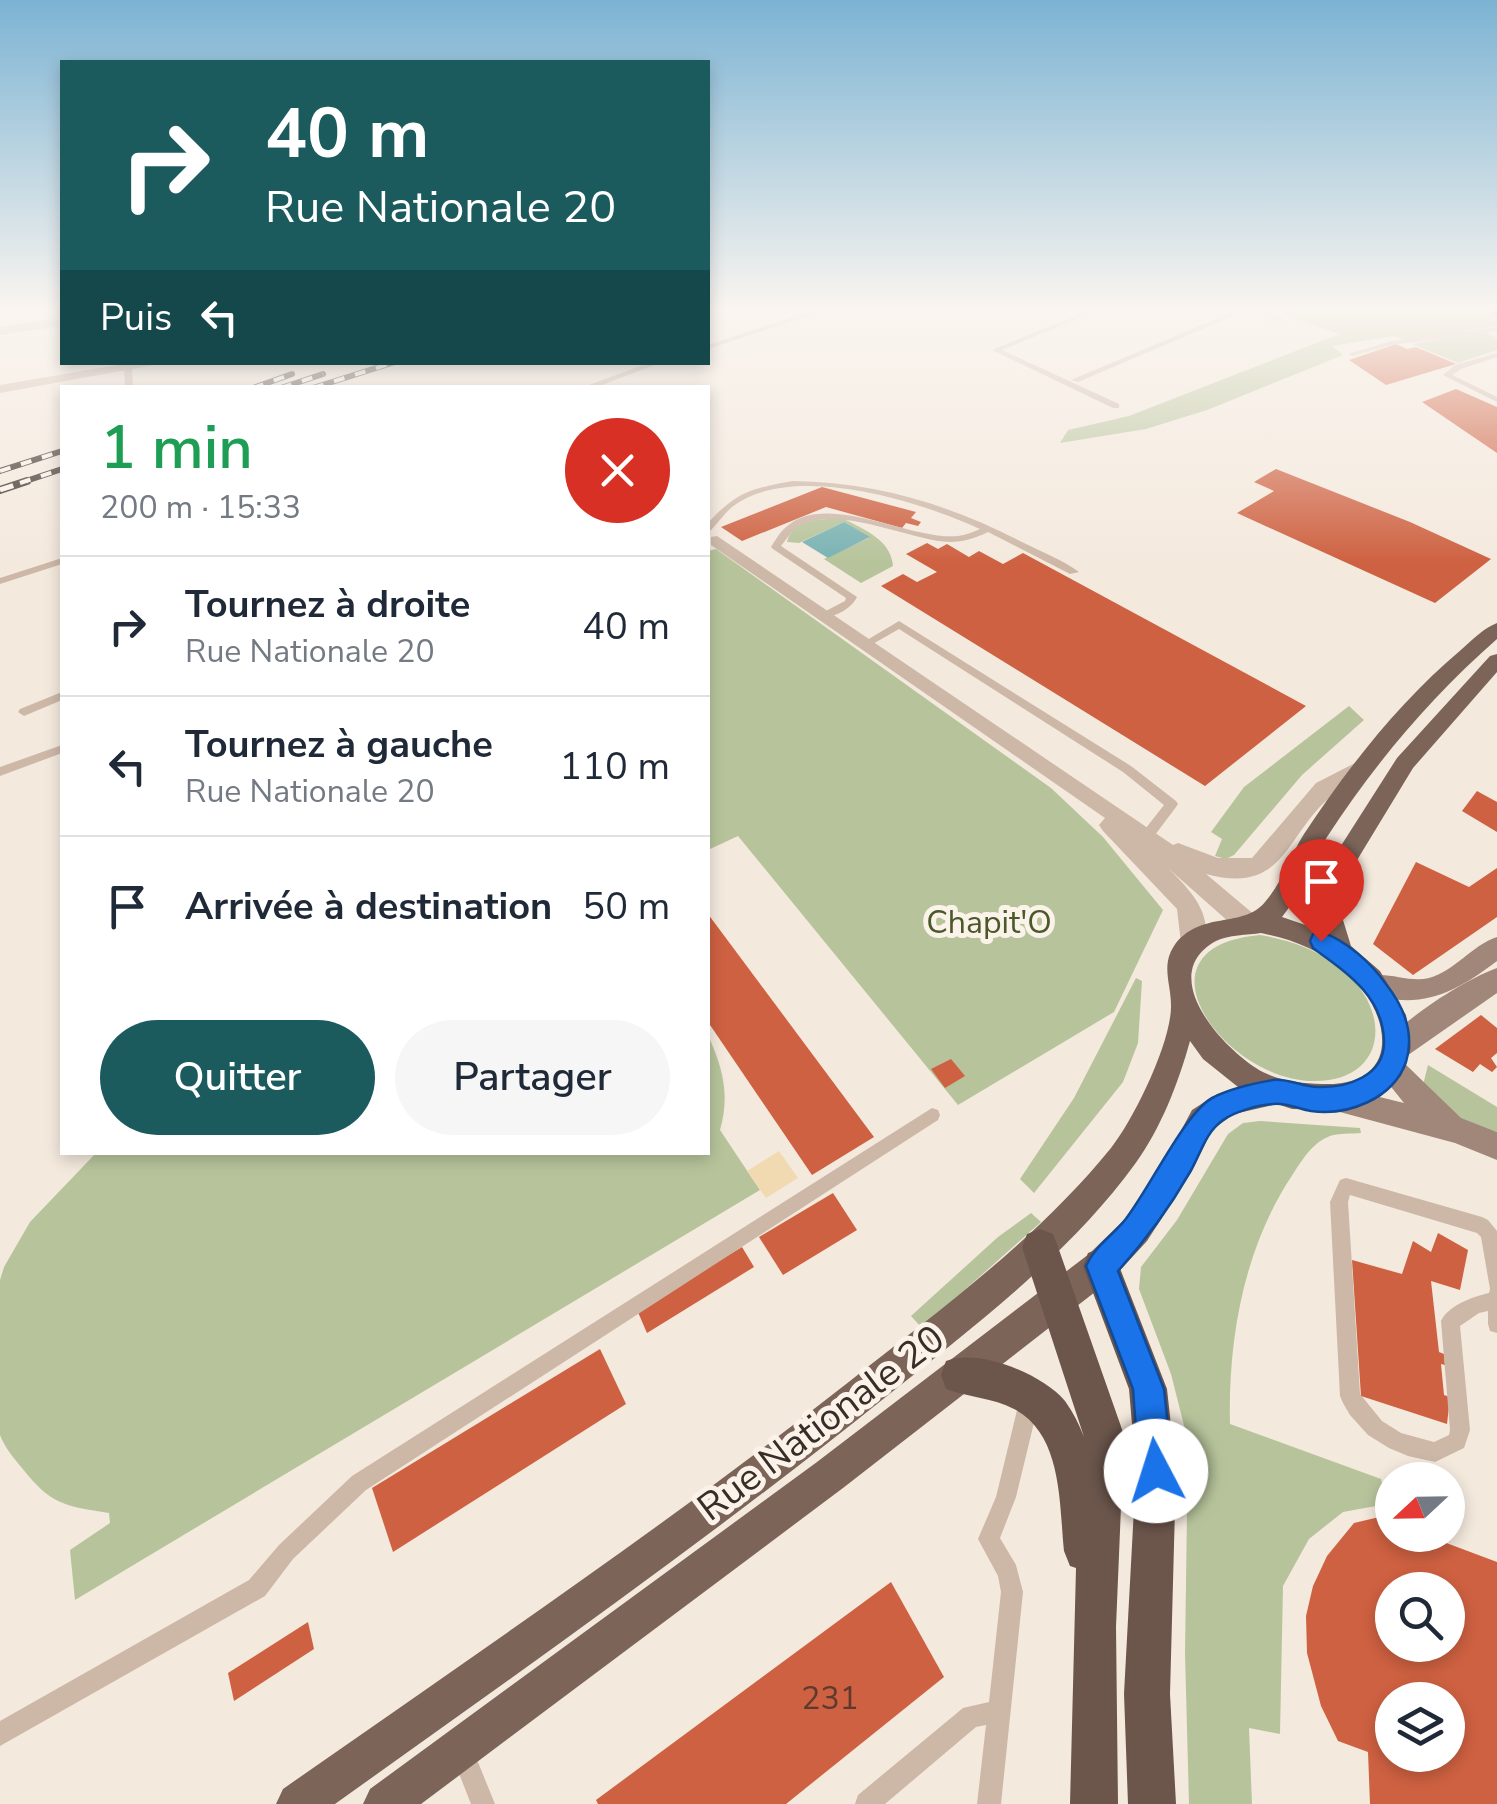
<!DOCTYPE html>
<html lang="fr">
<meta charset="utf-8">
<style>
:root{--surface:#fff;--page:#f6f6f7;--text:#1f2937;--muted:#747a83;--line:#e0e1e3;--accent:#1b5b5e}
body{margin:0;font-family:"Nunito Sans",sans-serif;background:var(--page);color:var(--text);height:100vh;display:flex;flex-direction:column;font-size:38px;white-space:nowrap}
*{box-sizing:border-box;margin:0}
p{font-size:32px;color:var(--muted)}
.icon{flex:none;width:55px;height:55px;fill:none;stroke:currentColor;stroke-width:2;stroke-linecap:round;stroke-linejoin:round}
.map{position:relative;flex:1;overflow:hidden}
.details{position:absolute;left:60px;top:385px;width:650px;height:770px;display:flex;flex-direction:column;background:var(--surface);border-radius:0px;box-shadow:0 5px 15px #0003}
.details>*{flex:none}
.guide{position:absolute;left:60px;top:60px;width:650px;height:305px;border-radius:0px;box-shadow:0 5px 15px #0003;background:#1b5b5e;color:#fff;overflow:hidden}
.needle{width:65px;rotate:248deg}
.controls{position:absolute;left:1375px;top:1462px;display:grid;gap:20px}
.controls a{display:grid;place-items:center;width:90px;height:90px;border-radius:50%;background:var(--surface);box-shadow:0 5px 15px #0003;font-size:50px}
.pin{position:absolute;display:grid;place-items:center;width:85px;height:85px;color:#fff;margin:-102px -42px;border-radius:50% 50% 50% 0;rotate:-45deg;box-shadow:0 0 10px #0007}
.pin .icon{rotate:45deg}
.me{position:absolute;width:110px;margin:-55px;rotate:355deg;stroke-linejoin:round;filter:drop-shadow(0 0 8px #0008)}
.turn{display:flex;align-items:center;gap:35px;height:210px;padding:0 40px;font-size:45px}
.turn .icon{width:130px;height:130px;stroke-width:2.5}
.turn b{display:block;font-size:70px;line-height:85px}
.then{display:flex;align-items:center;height:95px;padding:0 40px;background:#0003;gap:20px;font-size:38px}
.round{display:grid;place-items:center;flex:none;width:105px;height:105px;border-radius:52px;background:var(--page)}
.headline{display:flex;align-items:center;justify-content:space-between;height:170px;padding:0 40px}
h1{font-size:60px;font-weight:600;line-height:75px;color:#1e9e55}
.cta{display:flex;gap:20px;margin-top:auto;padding:20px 40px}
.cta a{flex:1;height:115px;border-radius:60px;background:var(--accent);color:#fff;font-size:40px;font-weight:600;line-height:115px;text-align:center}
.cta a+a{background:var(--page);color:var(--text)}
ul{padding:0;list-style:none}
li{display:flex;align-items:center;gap:30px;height:140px;padding:0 40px;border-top:2px solid var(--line)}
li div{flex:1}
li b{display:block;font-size:38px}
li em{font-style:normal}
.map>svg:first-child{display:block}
.green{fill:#b7c49b}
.sand{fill:#f1dab2}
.water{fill:#7ab2b3}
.building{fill:#ce6141;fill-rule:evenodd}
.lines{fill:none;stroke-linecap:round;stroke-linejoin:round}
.service{fill:#cdb8a8;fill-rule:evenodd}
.minor{fill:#cdb8a8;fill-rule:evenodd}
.secondary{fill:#a18779;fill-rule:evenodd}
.primary{fill:#7c6459;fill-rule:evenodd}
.trunk{fill:#6c564c;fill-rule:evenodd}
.rail-far1-casing{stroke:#392d28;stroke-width:6}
.rail-casing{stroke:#392d28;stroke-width:8}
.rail-far1{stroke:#fbf3ea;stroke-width:4;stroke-dasharray:11;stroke-linecap:butt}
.rail{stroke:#fbf3ea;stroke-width:5;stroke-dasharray:14;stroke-linecap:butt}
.route{fill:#1a73e8;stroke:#114b97;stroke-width:2.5}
.labels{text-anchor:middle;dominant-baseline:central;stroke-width:10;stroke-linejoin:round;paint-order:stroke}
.park-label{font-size:32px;fill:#49592a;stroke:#fbf3ea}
.near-number-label{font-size:32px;fill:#5e3a2e}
.near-street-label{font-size:38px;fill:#392d28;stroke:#fbf3ea}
</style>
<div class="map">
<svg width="1497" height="1804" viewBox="0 0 1497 1804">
<rect width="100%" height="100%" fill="#f4e9dd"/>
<g class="green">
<path d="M 1273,310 L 1475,310 L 1497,320 L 1497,326 L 1404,340 L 1394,336 L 1332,346 L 1343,355 L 1207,410 L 1146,429 L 1060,443 L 1068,430 L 1129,416 L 1339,334 Z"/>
<path d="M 1483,331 L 1497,338 L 1497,350 L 1458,363 L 1412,344 Z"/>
<path d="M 844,519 C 865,530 891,540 893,566 L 861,583 L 824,559 L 869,538 L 844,522 L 799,543 L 787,542 C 793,517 824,519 844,519 Z"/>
<path d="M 716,549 L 1051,788 L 1103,837 L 1163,910 L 1114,1012 L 958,1105 L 738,836 L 708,850 L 708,551 Z"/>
<path d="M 1349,706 L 1364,720 L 1302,775 L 1234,855 L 1226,859 L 1215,856 L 1222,839 L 1211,832 L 1244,787 Z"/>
<path d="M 1260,935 C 1295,941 1329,953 1354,981 C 1393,1025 1378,1081 1315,1081 C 1225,1082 1126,947 1260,935 Z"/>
<path d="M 1136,978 L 1142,981 L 1138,1043 L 1123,1082 L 1034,1193 L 1020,1179 L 1074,1098 Z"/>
<path d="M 708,1035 C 723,1069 730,1094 720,1130 L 760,1190 L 75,1600 L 70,1550 L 110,1523 L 109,1513 C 65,1506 51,1505 22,1468 C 13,1457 5,1448 0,1435 L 0,1280 L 4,1267 L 30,1222 L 96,1153 L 708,1152 Z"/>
<path d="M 1428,1065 L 1497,1107 L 1497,1132 L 1459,1118 L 1423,1085 Z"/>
<path d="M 1260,1121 L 1360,1128 L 1361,1133 C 1351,1134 1339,1133 1330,1136 C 1312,1143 1303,1159 1293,1174 C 1244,1247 1228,1338 1230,1424 L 1381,1479 L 1387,1504 L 1343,1512 L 1309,1539 L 1283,1586 L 1280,1734 L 1249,1728 L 1252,1804 L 1189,1804 L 1185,1653 L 1188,1441 L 1171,1374 L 1139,1289 L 1141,1267 L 1177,1220 L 1228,1134 L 1243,1123 Z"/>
<path d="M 1031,1213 L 1041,1222 L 922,1328 L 911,1316 L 998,1237 Z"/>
</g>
<path class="sand" d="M 779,1151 L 798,1178 L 766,1198 L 747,1171 Z"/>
<path class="water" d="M 844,522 L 870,537 L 828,558 L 802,542 Z"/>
<g class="building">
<path d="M 1396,344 L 1407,349 L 1416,347 L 1456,364 L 1386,385 L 1349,360 Z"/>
<path d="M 1456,389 L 1497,407 L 1497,453 L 1422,402 Z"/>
<path d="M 1276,469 L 1410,522 L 1491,559 L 1435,603 L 1237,513 L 1274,491 L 1254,482 Z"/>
<path d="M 822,487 L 916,512 L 911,518 L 921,522 L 918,526 L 906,523 L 902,528 L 826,507 L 742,541 L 721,527 Z"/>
<path d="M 927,543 L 938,549 L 947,544 L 969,557 L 979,551 L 1003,564 L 1023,553 L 1306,706 L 1205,786 L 881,586 L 903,574 L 917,582 L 937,572 L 906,554 Z"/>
<path d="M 1477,791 L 1497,802 L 1497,832 L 1462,811 Z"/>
<path d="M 1416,862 L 1469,887 L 1497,868 L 1497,917 L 1413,975 L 1373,944 Z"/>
<path d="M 708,914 L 874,1137 L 812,1175 L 708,1022 Z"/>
<path d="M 1481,1015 L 1497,1028 L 1497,1053 L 1491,1058 L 1497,1067 L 1492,1072 L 1480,1064 L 1473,1072 L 1435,1049 Z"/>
<path d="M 951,1059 L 965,1076 L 945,1088 L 931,1069 Z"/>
<path d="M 833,1193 L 857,1230 L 783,1275 L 759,1237 Z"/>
<path d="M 1438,1233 L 1468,1250 L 1460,1290 L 1431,1281 L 1439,1352 L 1444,1354 L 1445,1365 L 1441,1364 L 1444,1395 L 1450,1397 L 1447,1424 L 1361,1396 L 1352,1260 L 1402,1274 L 1413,1241 L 1431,1252 Z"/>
<path d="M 742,1247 L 754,1267 L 647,1333 L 637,1310 Z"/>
<path d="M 600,1349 L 626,1404 L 393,1552 L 372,1488 Z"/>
<path d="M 1392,1514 L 1392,1535 L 1425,1535 L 1497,1562 L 1497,1804 L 1370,1804 L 1368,1752 L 1338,1741 L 1321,1706 L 1307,1653 L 1306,1616 L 1313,1586 L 1327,1556 L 1354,1523 ZM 1392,1590 L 1448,1590 L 1448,1645 L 1392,1645 ZM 1392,1700 L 1448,1700 L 1448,1755 L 1392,1755 Z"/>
<path d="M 891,1582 L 944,1677 L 786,1804 L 598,1804 L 596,1800 Z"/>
<path d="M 308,1622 L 314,1649 L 234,1701 L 228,1673 Z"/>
</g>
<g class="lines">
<g class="service">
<path d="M 822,310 L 839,310 L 802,318 L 708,349 L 708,345 L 799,315 Z"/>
<path d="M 1089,310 L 1099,310 L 1002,350 L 1119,404 L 1119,408 L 1113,408 L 992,350 Z"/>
<path d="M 1237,310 L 1247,310 L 1078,382 L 1071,380 Z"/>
<path d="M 1253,310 L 1263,310 L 1285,320 L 1278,322 Z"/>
<path d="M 1497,327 L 1497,331 L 1392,345 L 1352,356 L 1348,354 L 1391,341 Z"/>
<path d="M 1497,353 L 1497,357 L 1461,369 L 1452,375 L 1497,397 L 1497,402 L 1443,375 L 1455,365 Z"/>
<path d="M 651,362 L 663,362 L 594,388 L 581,388 Z"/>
<path d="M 128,366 L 132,368 L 133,388 L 125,388 L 124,368 Z"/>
<path d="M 793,481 C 876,482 951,505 1024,543 C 1042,552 1063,560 1079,572 L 1070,574 L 988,532 C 976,538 963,542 950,542 C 906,540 836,502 796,528 C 790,533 786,540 781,546 L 857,597 C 852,608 835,618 822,617 L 822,613 L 845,601 L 846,598 L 773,549 L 771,547 C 775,541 779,533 785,528 C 824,489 911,541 958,536 C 966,535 973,532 980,529 C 919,501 792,461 732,507 C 725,513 718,523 711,530 L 708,531 L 708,523 C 736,492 753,488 793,481 Z"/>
<path d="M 62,558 L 62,564 L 0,584 L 0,578 Z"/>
<path d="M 899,621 L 1131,766 L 1176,801 L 1178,804 L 1176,807 L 1152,839 L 1142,839 L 1141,836 L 1142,833 L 1164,805 L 1123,772 L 899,629 L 871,645 L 863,645 L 862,643 Z"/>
<path d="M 62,692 L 62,700 L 24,716 L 18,712 L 20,709 Z"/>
<path d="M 62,745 L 62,753 L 0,776 L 0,767 Z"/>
<path d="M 932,1108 L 938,1110 L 940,1115 L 938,1120 L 366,1490 L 293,1559 L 265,1596 L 0,1746 L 0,1721 L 249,1580 L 279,1545 L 352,1476 Z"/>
<path d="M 1346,1178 L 1482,1217 L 1488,1220 L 1497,1231 L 1497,1333 L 1490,1331 L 1488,1324 L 1488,1311 L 1479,1313 L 1460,1326 L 1470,1430 L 1464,1448 L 1435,1462 L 1408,1456 L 1389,1448 L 1368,1435 L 1350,1415 L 1343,1403 L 1340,1396 L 1330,1202 L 1340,1180 ZM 1350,1195 L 1477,1233 L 1481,1237 L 1490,1289 L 1489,1293 C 1472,1297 1449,1305 1441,1321 L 1450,1430 L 1449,1435 L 1434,1442 L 1401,1433 L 1382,1421 L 1360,1394 L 1348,1202 Z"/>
<path d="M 1029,1392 L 1036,1395 L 1039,1402 L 1016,1497 L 1000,1538 L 1016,1565 L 1023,1592 L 1001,1804 L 977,1804 L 986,1725 L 976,1727 L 885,1804 L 855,1804 L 858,1795 L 963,1708 L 989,1702 L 1001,1592 L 998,1576 L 978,1539 L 996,1497 L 1019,1402 L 1022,1395 Z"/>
<path d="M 463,1741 L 471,1745 L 495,1804 L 471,1804 L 451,1753 L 455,1745 Z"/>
</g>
<g class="minor">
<path d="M 62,318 L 62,326 L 0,335 L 0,327 Z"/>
<path d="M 135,362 L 170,362 L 0,393 L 0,385 Z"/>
<path d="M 717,536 L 1173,845 L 1178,843 L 1218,858 L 1252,858 L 1316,783 L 1361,760 L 1372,768 C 1363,781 1346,784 1334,794 C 1285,832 1287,896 1206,874 L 1256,916 L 1260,923 L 1256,930 L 1238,930 L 1169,869 C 1191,891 1218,918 1200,952 L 1191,955 L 1182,952 L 1177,909 L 1103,831 L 1099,825 L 1105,818 L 711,545 L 711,537 Z"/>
</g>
<g class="secondary">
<path d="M 1483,310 L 1497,310 L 1497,318 Z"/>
<path d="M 1497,937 L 1497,961 C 1455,993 1420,1011 1367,993 L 1363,985 L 1367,977 C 1386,970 1408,983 1429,978 C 1455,971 1472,945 1497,937 Z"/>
<path d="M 1497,968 L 1497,993 L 1401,1060 L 1461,1118 L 1497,1132 L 1497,1160 L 1455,1143 L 1325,1108 L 1320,1099 L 1325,1090 L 1335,1086 L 1404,1103 L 1376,1068 L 1380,1059 L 1387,1057 L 1383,1049 C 1396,1022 1468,978 1497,968 Z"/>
</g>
<path class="primary" d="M 1497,623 L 1497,639 C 1430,698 1376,762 1327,837 C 1311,862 1301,894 1282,917 L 1320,930 L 1313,907 L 1330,863 L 1397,758 L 1490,656 L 1497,654 L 1497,672 L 1413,768 L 1351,870 L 1339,907 L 1351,946 L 1380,971 L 1406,1015 L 1411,1048 L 1401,1076 L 1379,1097 L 1348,1110 L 1292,1109 L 1277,1104 L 1234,1114 L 1212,1130 L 1192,1171 L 1147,1241 L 1113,1278 L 843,1488 L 421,1804 L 363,1804 L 370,1789 L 817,1462 L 1089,1254 L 1125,1219 L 1170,1151 L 1192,1110 L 1217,1094 L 1238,1087 L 1203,1059 L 1190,1041 C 1178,1084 1161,1128 1135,1164 C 1069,1255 974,1326 887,1396 C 709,1539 521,1671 335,1804 L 276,1804 L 283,1789 C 474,1655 667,1525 850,1381 C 941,1309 1038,1238 1111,1148 C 1134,1119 1172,1041 1171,1005 C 1171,984 1161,966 1174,946 C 1199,910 1243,929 1265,902 C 1282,883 1290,856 1304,834 C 1349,766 1400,701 1462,649 C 1473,639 1484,628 1497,623 ZM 1261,933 C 1292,939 1320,950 1344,970 C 1392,1010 1405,1087 1322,1084 C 1299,1083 1276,1081 1256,1068 C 1220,1045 1156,974 1216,941 C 1228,935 1248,935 1261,933 Z"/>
<g class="trunk">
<path d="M 1040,1229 L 1053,1234 L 1058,1247 L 1124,1435 L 1116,1627 L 1118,1804 L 1070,1804 L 1076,1568 L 1070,1566 L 1064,1551 C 1059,1504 1063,1435 1014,1409 C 993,1398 968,1397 946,1389 L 941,1375 L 946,1361 C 979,1348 1042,1374 1065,1401 C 1073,1412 1079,1424 1084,1437 L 1022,1247 L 1027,1234 Z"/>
<path d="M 1101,1248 L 1114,1253 L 1167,1389 L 1176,1471 L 1170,1694 L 1176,1804 L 1128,1804 L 1124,1694 L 1136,1471 L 1129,1389 L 1083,1266 L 1088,1253 Z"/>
</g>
<g class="rail-far1-casing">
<g id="rail-far1">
<path d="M 253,388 L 292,374"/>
<path d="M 281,388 L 323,374"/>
<path d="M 313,388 L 395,362"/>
<path d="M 0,471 L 62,451"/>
<path d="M 20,483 L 62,469"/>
</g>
</g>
<g class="rail-casing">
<path id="rail" d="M 0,490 L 27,481"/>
</g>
<use href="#rail-far1" class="rail-far1"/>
<use href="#rail" class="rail"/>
</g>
<linearGradient id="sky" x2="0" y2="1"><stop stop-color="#7cb3d3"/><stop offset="0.55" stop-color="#faf5f0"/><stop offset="1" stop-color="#faf5f0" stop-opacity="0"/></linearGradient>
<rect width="1497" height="563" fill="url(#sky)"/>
<path class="route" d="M 1321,932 C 1346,940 1371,963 1386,984 C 1404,1007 1415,1033 1406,1062 C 1393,1099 1348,1116 1311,1111 C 1299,1109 1285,1102 1273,1104 C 1258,1105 1234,1112 1223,1120 C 1205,1133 1201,1153 1190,1172 C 1170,1207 1146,1240 1118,1271 L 1164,1389 L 1173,1471 L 1168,1483 L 1156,1487 L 1144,1483 L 1139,1471 L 1133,1389 L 1086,1266 C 1094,1247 1112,1236 1125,1220 C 1149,1190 1186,1110 1214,1097 C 1230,1089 1255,1083 1273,1080 C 1287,1078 1303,1087 1318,1087 C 1347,1088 1385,1076 1384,1041 C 1383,996 1346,972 1313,948 L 1310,941 L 1313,934 Z"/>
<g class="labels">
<g class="park-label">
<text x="989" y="922">Chapit'O</text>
</g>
<g class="near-number-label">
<text x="830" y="1698">231</text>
</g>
<g class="near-street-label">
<text transform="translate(821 1423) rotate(-37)">Rue Nationale 20</text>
</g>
</g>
</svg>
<div class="controls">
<a><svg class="needle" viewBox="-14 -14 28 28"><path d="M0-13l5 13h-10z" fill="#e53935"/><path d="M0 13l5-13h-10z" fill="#747a83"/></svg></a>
<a><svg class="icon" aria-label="search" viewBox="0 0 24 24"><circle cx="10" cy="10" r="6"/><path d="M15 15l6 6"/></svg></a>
<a><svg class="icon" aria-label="layers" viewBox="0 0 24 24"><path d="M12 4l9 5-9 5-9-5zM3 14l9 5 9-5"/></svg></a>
</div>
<div class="pin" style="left:1321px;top:941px;background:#d93025"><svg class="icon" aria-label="arrive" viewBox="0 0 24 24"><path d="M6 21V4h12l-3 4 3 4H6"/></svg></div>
<svg class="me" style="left:1156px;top:1471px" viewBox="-20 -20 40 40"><circle r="19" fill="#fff"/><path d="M0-13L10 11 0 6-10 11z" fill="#1a73e8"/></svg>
<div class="guide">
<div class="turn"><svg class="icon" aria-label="right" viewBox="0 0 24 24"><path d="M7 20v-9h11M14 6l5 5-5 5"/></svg><div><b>40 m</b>Rue Nationale 20</div></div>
<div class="then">Puis<svg class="icon" aria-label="left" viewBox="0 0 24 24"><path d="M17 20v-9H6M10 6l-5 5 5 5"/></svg></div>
</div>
<section class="details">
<div class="headline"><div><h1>1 min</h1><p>200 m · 15:33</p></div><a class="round" style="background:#d93025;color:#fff"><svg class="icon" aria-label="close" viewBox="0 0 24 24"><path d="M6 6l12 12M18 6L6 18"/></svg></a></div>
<ul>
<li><svg class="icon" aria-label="right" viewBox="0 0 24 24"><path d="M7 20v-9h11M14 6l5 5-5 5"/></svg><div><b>Tournez à droite</b><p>Rue Nationale 20</p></div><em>40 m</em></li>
<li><svg class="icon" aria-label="left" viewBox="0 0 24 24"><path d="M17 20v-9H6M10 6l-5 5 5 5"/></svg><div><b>Tournez à gauche</b><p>Rue Nationale 20</p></div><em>110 m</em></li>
<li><svg class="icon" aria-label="arrive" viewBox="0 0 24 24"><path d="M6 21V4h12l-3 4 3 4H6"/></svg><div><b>Arrivée à destination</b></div><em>50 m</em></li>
</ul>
<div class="cta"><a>Quitter</a><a>Partager</a></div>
</section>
</div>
